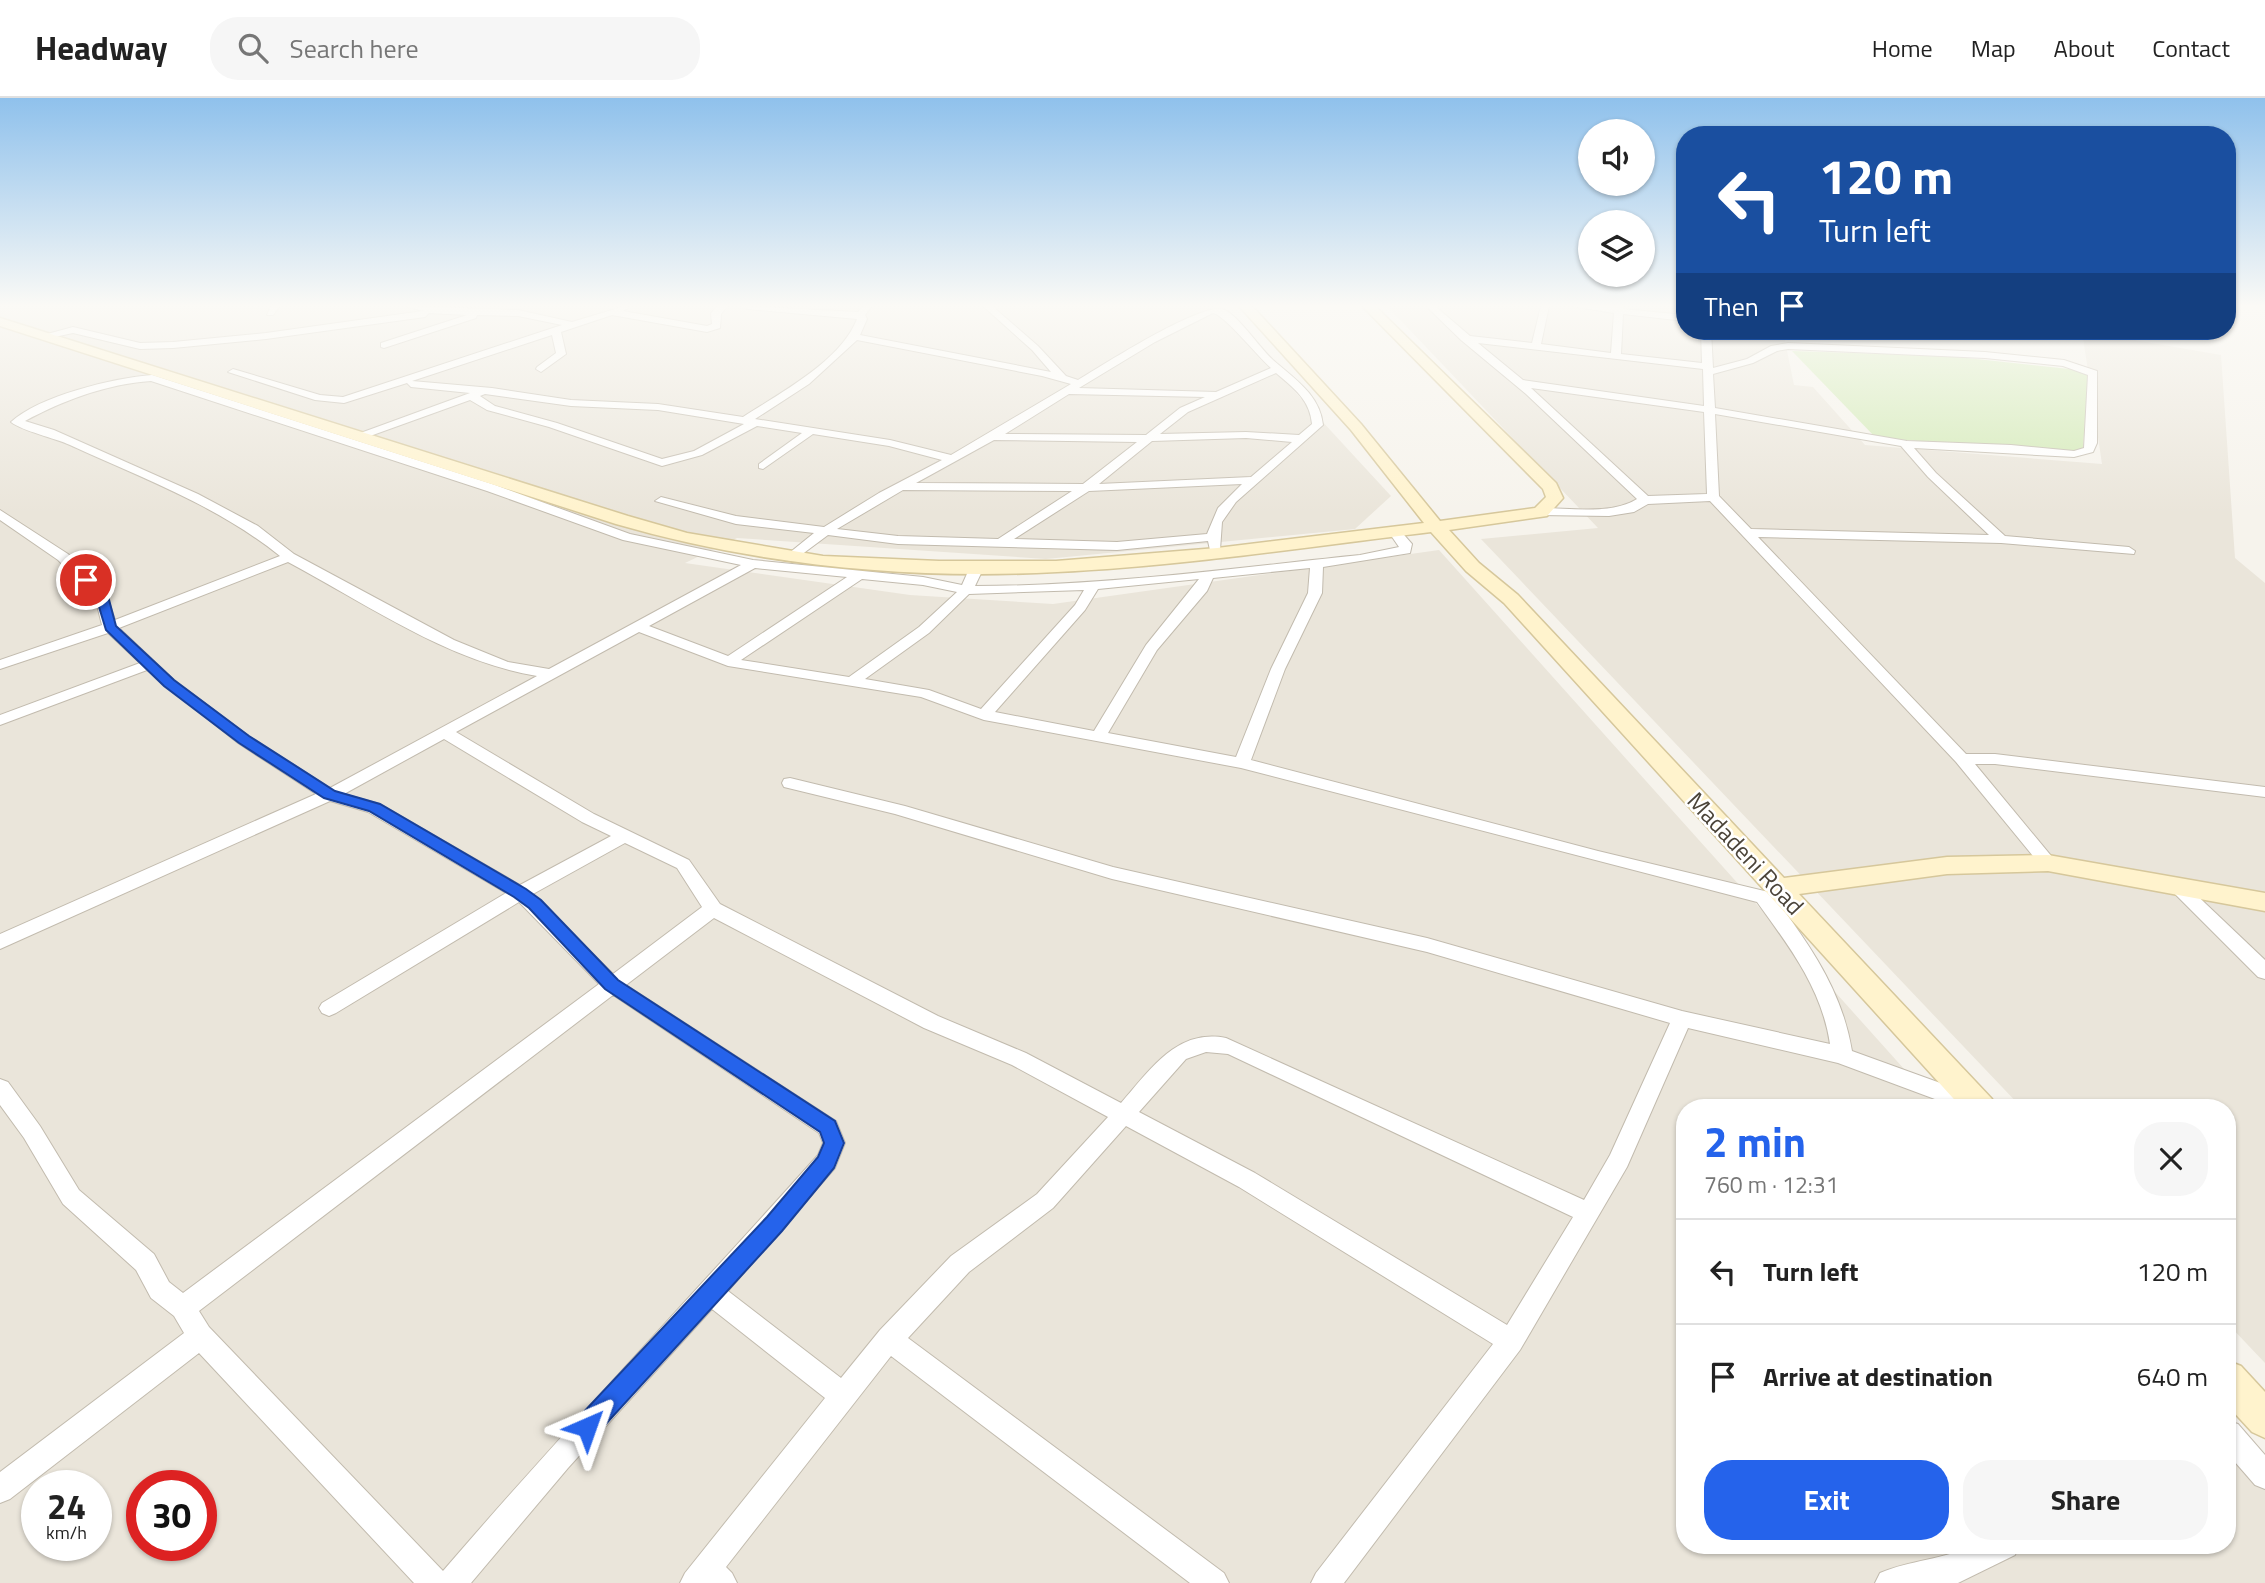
<!DOCTYPE html>
<meta charset="utf-8">
<style>
:root{--surface:#fff;--page:#f6f6f6;--text:#222;--muted:#767676;--line:#e0e0e0;--accent:#2563eb}
body{margin:0;font-family:"Titillium Web",sans-serif;background:var(--page);color:var(--text);height:100vh;display:flex;flex-direction:column;font-size:26px;white-space:nowrap}
*{box-sizing:border-box;margin:0}
p{font-size:23px;color:var(--muted)}
.icon{flex:none;width:38px;height:38px;fill:none;stroke:currentColor;stroke-width:2;stroke-linecap:round;stroke-linejoin:round}
.map{position:relative;flex:1;overflow:hidden}
.details{position:absolute;left:1676px;top:1001px;width:560px;height:455px;display:flex;flex-direction:column;background:var(--surface);border-radius:28px;box-shadow:0 2px 5px #0004}
.details>*{flex:none}
.top-card{position:absolute;left:1676px;top:28px;width:560px;height:214px;border-radius:28px;box-shadow:0 2px 5px #0004;background:#1a4fa0;color:#fff;overflow:hidden}
.buttons{position:absolute;left:1578px;top:21px;display:grid;gap:14px}
.buttons a{display:grid;place-items:center;width:77px;height:77px;border-radius:50%;background:var(--surface);box-shadow:0 2px 5px #0004;font-size:35px}
.speed{position:absolute;left:21px;top:1372px;display:flex;gap:14px;font-size:35px;font-weight:700;text-align:center}
.speed>*{display:grid;place-content:center;width:91px;height:91px;border-radius:50%;background:var(--surface);box-shadow:0 2px 5px #0004;line-height:1}
.speed small{font-size:18px;font-weight:400}
.speed .limit{border:10px solid #d22;background:#fff;color:#111}
.pin{position:absolute;display:grid;place-items:center;width:60px;height:60px;color:#fff;margin:-30px;border:4px solid #fff;border-radius:50%;box-shadow:0 2px 7px #0007}
.me{position:absolute;width:77px;margin:-38px;rotate:43deg;stroke-linejoin:round;filter:drop-shadow(0 0 5px #0008)}
.turn{display:flex;align-items:center;gap:24px;height:147px;padding:0 28px;font-size:32px}
.turn .icon{width:91px;height:91px;stroke-width:2.5}
.turn b{display:block;font-size:49px;line-height:60px}
.then{display:flex;align-items:center;height:66px;padding:0 28px;background:#0003;gap:14px;font-size:26px}
.round{display:grid;place-items:center;flex:none;width:74px;height:74px;border-radius:28px;background:var(--page)}
.overview{display:flex;align-items:center;justify-content:space-between;height:119px;padding:0 28px}
h1{font-size:42px;font-weight:700;line-height:52px;color:var(--accent)}
.button{display:flex;gap:14px;margin-top:auto;padding:14px 28px}
.button a{flex:1;height:80px;border-radius:28px;background:var(--accent);color:#fff;font-size:28px;font-weight:700;line-height:80px;text-align:center}
.button a+a{background:var(--page);color:var(--text)}
ul{padding:0;list-style:none}
li{display:flex;align-items:center;gap:21px;height:105px;padding:0 28px;border-top:2px solid var(--line)}
li div{flex:1}
li b{display:block;font-size:26px}
li em{font-style:normal}
header{display:flex;align-items:center;gap:42px;box-sizing:border-box;height:98px;padding:0 35px;background:var(--surface);border-bottom:2px solid var(--line)}
header strong{font-size:33px}
nav{display:flex;gap:38px;margin-inline-start:auto;font-size:24px}
.search{width:490px;height:63px;background:var(--page);display:flex;align-items:center;gap:18px;box-sizing:border-box;padding:0 24px;border-radius:28px;color:var(--muted);font-size:26px}
.map>svg:first-child{display:block}
.residential{fill:#eae5da;fill-rule:evenodd}
.green{fill:#d2eab5}
.lines{fill:none;stroke-linecap:round;stroke-linejoin:round}
.street-casing{stroke:#c2bbae;stroke-width:2}
.secondary-casing{stroke:#d6c79b;stroke-width:3}
.street{fill:#fff;fill-rule:evenodd}
.secondary{fill:#fff3cd;fill-rule:evenodd}
.route{fill:#2563eb;stroke:#184099;stroke-width:2}
.labels{text-anchor:middle;dominant-baseline:central;stroke-width:5;stroke-linejoin:round;paint-order:stroke}
.street-label{font-size:24px;fill:#4b4439;stroke:#fff}
</style>
<header>
<strong>Headway</strong>
<div class="search"><svg class="icon" aria-label="search" viewBox="0 0 24 24"><circle cx="10" cy="10" r="6"/><path d="M15 15l6 6"/></svg>Search here</div>
<nav><a>Home</a><a>Map</a><a>About</a><a>Contact</a></nav>
</header>
<div class="map">
<svg width="2265" height="1485" viewBox="0 0 2265 1485">
<rect width="100%" height="100%" fill="#f6f3ec"/>
<g class="residential">
<path d="M 0,208 L 1216,208 L 1391,398 L 1355,431 L 1046,461 L 737,440 L 685,465 L 910,497 L 1053,506 L 1439,452 L 1939,1010 L 1685,1010 L 1685,1447 L 2228,1447 L 2228,1332 L 2265,1374 L 2265,1485 L 0,1485 ZM 37,1388 L 96,1388 L 96,1447 L 37,1447 ZM 142,1388 L 201,1388 L 201,1447 L 142,1447 Z"/>
<path d="M 1387,208 L 1685,208 L 1685,233 L 1783,233 L 1794,287 L 1813,289 L 1865,347 L 2102,366 L 2082,233 L 2221,257 L 2235,460 L 2265,485 L 2265,1265 L 2228,1226 L 2228,1010 L 2022,1010 L 1481,441 L 1598,430 Z"/>
</g>
<path class="green" d="M 1792,253 L 1949,258 L 2088,273 L 2083,351 L 2070,353 L 1876,340 Z"/>
<g class="lines">
<g class="street-casing">
<g id="street">
<path d="M 271,208 L 280,208 L 273,217 L 267,217 Z"/>
<path d="M 406,208 L 518,212 L 572,224 L 625,208 L 628,210 L 623,213 L 707,228 L 712,226 L 711,215 L 718,208 L 727,208 L 721,216 L 720,230 L 707,234 L 612,217 L 561,234 L 566,256 L 541,274 L 536,271 L 537,269 L 556,255 L 552,237 L 412,283 L 492,290 L 571,302 L 658,306 L 743,319 C 780,295 841,263 857,221 L 747,211 L 743,208 L 858,214 L 863,208 L 872,208 L 865,217 L 867,221 L 860,237 L 1051,274 L 1032,252 L 983,208 L 992,208 L 1038,248 L 1066,278 L 1078,282 C 1100,269 1205,201 1225,212 C 1241,221 1258,248 1273,262 C 1295,281 1320,297 1323,327 L 1236,404 L 1222,424 L 1220,452 L 1210,452 L 1208,443 L 1117,452 L 898,446 L 828,437 L 793,463 L 788,462 L 788,456 L 814,435 L 736,426 L 655,403 L 661,399 L 736,418 L 824,429 L 879,395 L 942,362 L 889,348 L 813,336 L 763,371 L 759,370 L 759,366 L 802,335 L 757,328 L 702,357 L 662,368 L 549,329 L 487,312 L 470,302 L 359,342 L 353,339 L 355,337 L 470,295 L 411,289 L 407,285 L 344,305 L 315,302 L 228,274 L 233,271 L 320,297 L 343,299 L 562,227 L 518,218 L 477,217 L 476,220 L 384,250 L 381,249 L 381,245 L 467,217 L 429,215 L 425,219 L 266,241 L 173,250 L 140,251 L 73,235 L 45,241 L 40,238 L 73,229 L 140,245 L 173,244 L 266,235 L 423,213 ZM 1213,215 C 1225,217 1258,259 1271,270 L 1216,294 L 1079,290 L 1155,244 ZM 857,242 L 1042,278 L 1071,286 L 951,357 L 890,342 L 755,321 L 809,286 ZM 1276,275 C 1294,290 1310,302 1312,326 L 1299,337 L 1246,334 L 1160,336 L 1188,314 ZM 485,296 L 571,308 L 658,312 L 744,326 L 694,353 L 662,361 L 557,325 L 495,308 L 480,298 ZM 1069,296 L 1205,299 L 1180,310 L 1146,337 L 1005,336 ZM 1246,340 L 1292,344 L 1251,379 L 1099,386 L 1152,343 ZM 994,342 L 1137,344 L 1083,386 L 916,385 ZM 1242,386 L 1218,410 L 1207,436 L 1117,444 L 1014,441 L 1089,393 ZM 903,392 L 1072,393 L 998,441 L 898,438 L 837,431 Z"/>
<path d="M 1426,208 L 1435,208 L 1470,238 L 1532,245 L 1541,208 L 1549,208 L 1541,246 L 1611,255 L 1614,215 L 1571,208 L 1623,208 L 1623,211 L 1685,217 L 1685,223 L 1623,216 L 1621,256 L 1702,265 L 1701,233 L 1711,233 L 1713,270 L 1747,261 L 1771,248 L 1788,245 L 1985,254 L 2064,262 L 2097,273 L 2097,345 L 2093,354 L 2074,359 L 1914,350 L 1936,375 L 2005,438 L 2129,449 L 2135,453 L 2134,456 L 2001,445 L 1758,439 L 1966,656 L 1995,656 L 2265,689 L 2265,699 L 1995,666 L 1975,666 L 2057,765 L 2048,771 L 2042,769 L 1956,664 L 1710,403 L 1648,406 L 1634,414 L 1609,418 L 1537,417 L 1535,414 L 1541,410 C 1571,410 1611,417 1637,401 L 1526,296 L 1461,242 ZM 1478,245 L 1703,271 L 1704,308 L 1523,282 ZM 1788,251 L 1985,260 L 2063,268 L 2088,277 L 2084,350 L 2074,353 L 2011,347 L 1907,343 L 1715,310 L 1713,276 L 1753,265 L 1777,253 ZM 1531,290 L 1704,314 L 1707,396 L 1648,398 ZM 1715,316 L 1901,348 L 1928,379 L 1989,437 L 1751,431 L 1719,398 Z"/>
<path d="M 152,277 L 495,387 L 630,436 L 753,462 L 923,479 L 962,487 L 970,469 L 977,465 L 984,469 L 975,488 C 1104,488 1232,470 1360,457 L 1399,449 L 1388,433 L 1398,430 L 1412,446 L 1410,455 L 1323,469 L 1322,495 L 1285,571 L 1251,662 L 1598,753 L 1802,802 L 1804,807 L 1802,812 L 1795,813 L 1782,810 C 1815,854 1843,898 1852,953 L 1979,999 L 1982,1005 L 1979,1010 L 1959,1010 L 1838,965 L 1688,930 L 1627,1069 L 1520,1252 L 1344,1485 L 1311,1485 L 1316,1475 L 1493,1246 L 1239,1089 L 1126,1028 L 1053,1110 L 969,1174 L 908,1240 L 1224,1475 L 1229,1485 L 1190,1485 L 891,1258 L 726,1469 L 732,1475 L 737,1485 L 680,1485 L 685,1475 L 825,1300 L 712,1211 L 568,1370 L 471,1485 L 414,1485 L 199,1255 L 10,1401 L 0,1405 L 0,1374 L 184,1235 L 174,1218 L 151,1200 L 136,1172 L 63,1106 L 24,1040 L 0,1007 L 0,981 L 8,984 L 40,1028 L 79,1092 L 154,1156 L 169,1184 L 183,1195 L 599,886 L 519,804 L 336,915 L 329,918 L 322,915 L 319,910 L 322,905 L 506,795 L 368,714 L 330,703 L 0,851 L 0,836 L 316,696 L 238,645 L 147,572 L 0,627 L 0,617 L 140,565 L 108,535 L 0,571 L 0,562 L 102,527 L 95,499 L 58,462 L 0,422 L 0,412 L 68,456 L 106,495 L 115,522 L 280,458 C 218,408 142,380 70,347 C 55,340 22,333 11,324 C 39,298 113,280 152,277 ZM 151,283 L 487,393 L 623,442 L 741,467 L 549,571 L 508,564 L 454,542 L 294,456 L 258,428 L 198,396 L 54,332 L 25,323 C 64,302 107,286 151,283 ZM 288,464 C 367,506 447,563 537,578 L 330,690 L 250,639 L 174,582 L 119,530 ZM 755,470 L 847,479 L 728,558 L 649,528 ZM 1310,470 L 1308,495 L 1271,571 L 1236,659 L 1108,635 L 1157,552 L 1207,493 L 1213,480 ZM 862,481 L 923,487 L 957,494 L 919,529 L 849,579 L 741,562 ZM 1199,481 L 1146,547 L 1094,633 L 995,614 L 1085,512 L 1098,491 ZM 1084,492 L 1075,507 L 981,611 L 929,592 L 865,581 L 929,535 L 969,496 ZM 639,534 L 728,568 L 921,599 L 984,622 L 1241,670 L 1757,804 C 1789,848 1822,891 1830,946 L 1682,913 L 1427,840 L 1113,769 L 905,708 L 790,680 L 784,681 L 782,685 L 784,689 L 895,716 L 1112,781 L 1427,854 L 1670,925 L 1610,1057 L 1584,1102 L 1226,940 C 1177,930 1150,972 1121,1005 L 1026,955 L 938,918 L 720,806 L 689,762 L 594,716 L 456,634 ZM 444,641 L 582,724 L 611,738 L 520,787 L 380,706 L 344,696 ZM 625,745 L 677,770 L 702,809 L 613,876 L 533,796 ZM 714,820 L 924,930 L 1012,967 L 1108,1019 L 1037,1096 L 951,1158 L 880,1232 L 841,1280 L 728,1193 L 835,1070 L 845,1045 L 836,1023 L 626,887 ZM 613,897 L 819,1035 L 823,1045 L 818,1057 C 693,1197 565,1331 443,1473 L 209,1229 L 199,1213 ZM 1206,954 L 1228,956 L 1573,1119 L 1507,1227 L 1255,1075 L 1139,1014 L 1186,961 Z"/>
<path d="M 2180,785 L 2186,787 L 2265,862 L 2265,881 L 2258,879 L 2174,795 L 2171,791 Z"/>
<path d="M 2228,1323 L 2238,1326 L 2265,1357 L 2265,1391 L 2255,1387 L 2228,1356 Z"/>
<path d="M 1973,1447 L 2019,1447 L 2015,1457 L 1958,1485 L 1875,1485 L 1880,1475 C 1910,1462 1943,1462 1973,1447 Z"/>
</g>
</g>
<g class="secondary-casing">
<g id="secondary">
<path d="M 1239,208 L 1252,208 L 1361,326 L 1440,423 L 1535,410 L 1546,399 L 1543,391 L 1362,208 L 1375,208 L 1556,385 L 1563,400 L 1547,418 L 1449,432 L 1479,465 L 1518,497 L 1784,780 L 1947,759 L 2048,757 L 2265,795 L 2265,813 L 2048,773 L 1947,776 L 1799,796 L 1992,1001 L 1996,1010 L 1962,1010 L 1504,505 L 1466,473 L 1431,434 C 1307,449 1182,468 1057,474 C 909,482 758,467 616,426 L 0,228 L 0,220 L 628,418 L 687,435 L 823,458 L 939,463 L 1056,463 L 1217,450 L 1424,425 L 1351,332 Z"/>
<path d="M 2228,1263 L 2241,1268 L 2265,1294 L 2265,1340 L 2252,1334 L 2228,1308 Z"/>
</g>
</g>
<use href="#street" class="street"/>
<use href="#secondary" class="secondary"/>
</g>
<linearGradient id="sky" x2="0" y2="1"><stop stop-color="#8fc1ec"/><stop offset="0.5" stop-color="#fbfaf6"/><stop offset="1" stop-color="#fbfaf6" stop-opacity="0"/></linearGradient>
<rect width="2265" height="416" fill="url(#sky)"/>
<path class="route" d="M 82,479 L 91,479 L 108,498 L 116,528 L 174,582 L 249,638 L 335,693 L 380,706 L 526,791 L 541,802 L 618,882 L 835,1023 L 844,1045 L 834,1070 L 782,1133 L 595,1338 L 587,1341 L 578,1338 L 574,1329 L 578,1320 L 767,1119 L 818,1059 L 824,1045 L 820,1034 L 605,891 L 529,810 L 514,799 L 369,713 L 324,700 L 239,645 L 164,588 L 106,532 L 96,499 L 80,482 Z"/>
<g class="labels">
<g class="street-label">
<text transform="translate(1746 755) rotate(47)">Madadeni Road</text>
</g>
</g>
</svg>
<div class="buttons">
<a><svg class="icon" aria-label="sound" viewBox="0 0 24 24"><path d="M4 9h4l5-4v14l-5-4H4zM17 9q2 3 0 6"/></svg></a>
<a><svg class="icon" aria-label="layers" viewBox="0 0 24 24"><path d="M12 4l9 5-9 5-9-5zM3 14l9 5 9-5"/></svg></a>
</div>
<div class="speed"><div>24<small>km/h</small></div><div class="limit">30</div></div>
<div class="pin" style="left:86px;top:482px;background:#d93025"><svg class="icon" aria-label="arrive" viewBox="0 0 24 24"><path d="M6 21V4h12l-3 4 3 4H6"/></svg></div>
<svg class="me" style="left:587px;top:1329px" viewBox="-20 -20 40 40"><path d="M0-17L14 15 0 8-14 15z" fill="#2563eb" stroke="#fff" stroke-width="4"/></svg>
<div class="top-card">
<div class="turn"><svg class="icon" aria-label="left" viewBox="0 0 24 24"><path d="M17 20v-9H6M10 6l-5 5 5 5"/></svg><div><b>120 m</b>Turn left</div></div>
<div class="then">Then<svg class="icon" aria-label="arrive" viewBox="0 0 24 24"><path d="M6 21V4h12l-3 4 3 4H6"/></svg></div>
</div>
<section class="details">
<div class="overview"><div><h1>2 min</h1><p>760 m · 12:31</p></div><a class="round"><svg class="icon" aria-label="close" viewBox="0 0 24 24"><path d="M6 6l12 12M18 6L6 18"/></svg></a></div>
<ul>
<li><svg class="icon" aria-label="left" viewBox="0 0 24 24"><path d="M17 20v-9H6M10 6l-5 5 5 5"/></svg><div><b>Turn left</b></div><em>120 m</em></li>
<li><svg class="icon" aria-label="arrive" viewBox="0 0 24 24"><path d="M6 21V4h12l-3 4 3 4H6"/></svg><div><b>Arrive at destination</b></div><em>640 m</em></li>
</ul>
<div class="button"><a>Exit</a><a>Share</a></div>
</section>
</div>
